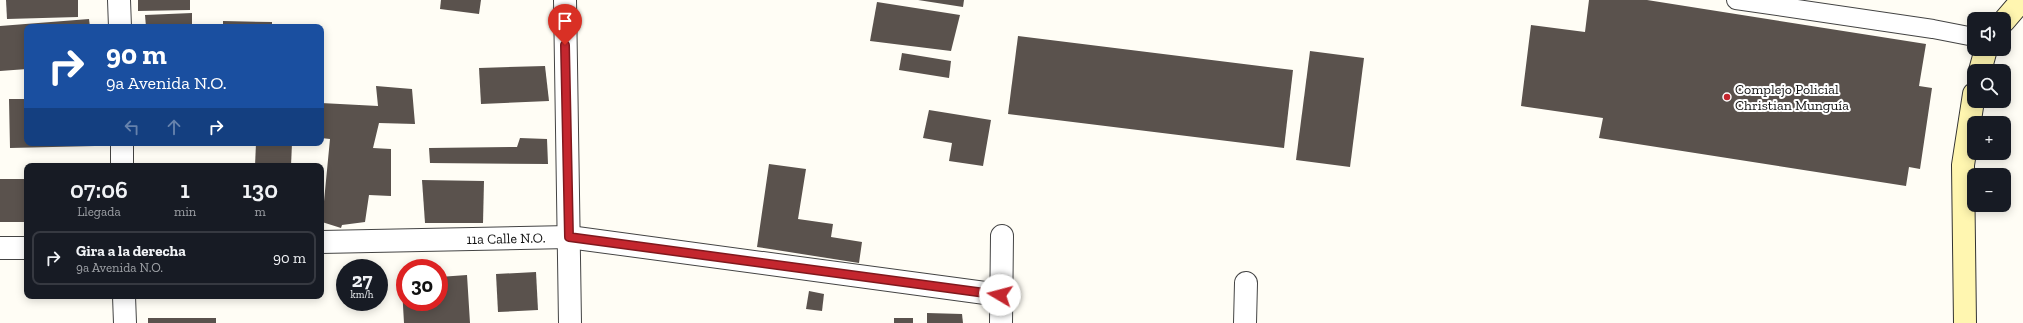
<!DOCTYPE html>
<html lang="es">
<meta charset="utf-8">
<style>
:root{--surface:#171b24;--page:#242831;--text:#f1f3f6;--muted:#9ea1a6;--line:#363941}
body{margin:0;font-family:"Zilla Slab",serif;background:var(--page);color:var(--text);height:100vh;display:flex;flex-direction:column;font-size:15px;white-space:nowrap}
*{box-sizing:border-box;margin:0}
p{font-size:13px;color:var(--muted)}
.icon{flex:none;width:22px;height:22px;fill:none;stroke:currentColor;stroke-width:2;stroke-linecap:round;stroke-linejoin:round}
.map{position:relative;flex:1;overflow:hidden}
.drawer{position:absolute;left:24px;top:163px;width:300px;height:136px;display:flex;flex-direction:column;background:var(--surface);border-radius:8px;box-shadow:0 2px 10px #0003}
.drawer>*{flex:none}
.top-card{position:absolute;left:24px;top:24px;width:300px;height:122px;border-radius:8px;box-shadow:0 2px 10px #0003;background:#1a4fa0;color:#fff;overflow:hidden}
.buttons{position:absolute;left:1967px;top:12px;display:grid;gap:8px}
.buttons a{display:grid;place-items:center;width:44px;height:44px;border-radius:8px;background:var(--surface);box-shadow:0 2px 10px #0003;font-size:20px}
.speed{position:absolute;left:336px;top:259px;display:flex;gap:8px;font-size:20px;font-weight:700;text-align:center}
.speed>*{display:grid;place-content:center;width:52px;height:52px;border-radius:50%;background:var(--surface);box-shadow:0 2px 10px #0003;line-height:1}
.speed small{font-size:10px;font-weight:400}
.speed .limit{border:6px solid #d22;background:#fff;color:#111}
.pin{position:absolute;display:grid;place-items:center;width:34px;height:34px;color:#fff;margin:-41px -17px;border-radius:50% 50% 50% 0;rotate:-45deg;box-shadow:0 0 4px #0007}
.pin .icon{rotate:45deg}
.me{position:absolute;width:44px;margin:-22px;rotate:278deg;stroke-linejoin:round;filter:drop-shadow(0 0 3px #0008)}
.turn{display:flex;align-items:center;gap:14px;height:84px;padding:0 16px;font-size:18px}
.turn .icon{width:52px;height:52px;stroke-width:2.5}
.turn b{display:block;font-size:28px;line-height:34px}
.lanes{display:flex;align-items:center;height:38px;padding:0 16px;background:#0003;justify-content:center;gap:20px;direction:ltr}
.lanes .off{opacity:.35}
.eta{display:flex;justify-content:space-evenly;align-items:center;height:68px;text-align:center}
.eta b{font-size:24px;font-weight:600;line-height:28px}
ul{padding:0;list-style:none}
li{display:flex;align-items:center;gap:12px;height:54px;margin:0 8px 6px;padding:0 8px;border:2px solid var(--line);border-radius:8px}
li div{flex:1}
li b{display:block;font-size:15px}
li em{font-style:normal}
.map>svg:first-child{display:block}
.building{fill:#5a524d}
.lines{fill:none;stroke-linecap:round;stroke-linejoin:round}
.lane-casing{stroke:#444;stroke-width:20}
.street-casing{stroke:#444;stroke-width:24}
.secondary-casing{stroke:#333;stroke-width:24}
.lane{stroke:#fff;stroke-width:18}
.street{stroke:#fff;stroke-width:22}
.secondary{stroke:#fff6b0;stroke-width:22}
.route-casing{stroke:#7f191e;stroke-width:10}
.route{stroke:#c4262e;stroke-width:7}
.poi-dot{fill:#c4262e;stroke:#fff;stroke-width:1.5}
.labels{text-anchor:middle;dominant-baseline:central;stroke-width:4;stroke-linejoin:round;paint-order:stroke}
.poi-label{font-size:14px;fill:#111;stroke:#fff;text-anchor:start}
.street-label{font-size:14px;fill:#111;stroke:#fff}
</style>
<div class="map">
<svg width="2023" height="323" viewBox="0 0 2023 323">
<rect width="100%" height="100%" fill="#fffdf5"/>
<g class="building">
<path d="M 6,0 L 78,0 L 78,17 L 7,19 Z"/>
<path d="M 138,0 L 190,0 L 190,10 L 138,11 Z"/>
<path d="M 441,0 L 481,0 L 479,14 L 440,9 Z"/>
<path d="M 918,0 L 964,0 L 963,7 Z"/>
<path d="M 1589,0 L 1647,0 L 1926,44 L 1919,86 L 1932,88 L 1920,169 L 1909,167 L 1906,186 L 1599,138 L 1603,118 L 1521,106 L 1531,25 L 1585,32 Z"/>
<path d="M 877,2 L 960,15 L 951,51 L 870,41 Z"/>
<path d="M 192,13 L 192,27 L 146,27 L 145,15 Z"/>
<path d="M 89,19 L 90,27 L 27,27 L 27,69 L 0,71 L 0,26 Z"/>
<path d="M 223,21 L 272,22 L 272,27 L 223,27 Z"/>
<path d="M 1018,36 L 1293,70 L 1284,148 L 1008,114 Z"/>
<path d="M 1310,51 L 1364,58 L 1350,167 L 1296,160 Z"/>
<path d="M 902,53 L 951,61 L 949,78 L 899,70 Z"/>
<path d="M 545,66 L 549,101 L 481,104 L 479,68 Z"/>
<path d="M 376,86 L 412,89 L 415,124 L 379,123 L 373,148 L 391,149 L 391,196 L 369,195 L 365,222 L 342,225 L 341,228 L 322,222 L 330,139 L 321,138 L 321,103 L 378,106 Z"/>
<path d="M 9,99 L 27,99 L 27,143 L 95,143 L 95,146 L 10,148 Z"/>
<path d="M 929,110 L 991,120 L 983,166 L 949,161 L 952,143 L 923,138 Z"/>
<path d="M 520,138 L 547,139 L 548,164 L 430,163 L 429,148 L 517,147 Z"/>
<path d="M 256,143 L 292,143 L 291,166 L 255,166 Z"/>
<path d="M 769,164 L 806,169 L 798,219 L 833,224 L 831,237 L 862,242 L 859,263 L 757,247 Z"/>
<rect x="0" y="179" width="27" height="43"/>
<path d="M 422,180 L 484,181 L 483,223 L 425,223 Z"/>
<path d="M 401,271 L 405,271 L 405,302 L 439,302 L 439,277 L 467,275 L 470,323 L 404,323 Z"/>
<path d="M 536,272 L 538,310 L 498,312 L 496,274 Z"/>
<path d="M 809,291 L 824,294 L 822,311 L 806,309 Z"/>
<path d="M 927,313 L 962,314 L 963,323 L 927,323 Z"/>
<rect x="148" y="318" width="68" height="5"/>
<rect x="894" y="318" width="19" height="5"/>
</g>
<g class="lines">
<g class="lane-casing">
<path id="lane" d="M 1736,0 L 1933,29 L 1974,37"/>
</g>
<g class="street-casing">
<g id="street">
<path d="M 119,0 L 120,27"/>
<path d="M 565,0 L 570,323"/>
<path d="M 122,143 L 122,166"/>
<path id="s1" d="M 321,242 L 569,237 L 1000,295"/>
<path d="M 0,248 L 27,248"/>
<path d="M 124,296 L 125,323"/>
<path d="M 1001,323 L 1002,236"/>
<path d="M 1245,323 L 1246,283"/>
</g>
</g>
<g class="secondary-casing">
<g id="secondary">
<path d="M 2004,21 L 2022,0"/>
<path d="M 1980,71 L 1986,49"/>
<path d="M 1965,323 L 1963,165 L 1974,94"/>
</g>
</g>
<use href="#lane" class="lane"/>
<use href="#street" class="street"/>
<use href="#secondary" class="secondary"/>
</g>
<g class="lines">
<g class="route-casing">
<path id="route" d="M 565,45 L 569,237 L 1000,295"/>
</g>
<use href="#route" class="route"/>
</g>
<circle class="poi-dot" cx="1727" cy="97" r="4"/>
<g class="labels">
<g class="poi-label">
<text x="1735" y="89">Complejo Policial<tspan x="1735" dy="16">Christian Munguía</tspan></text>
</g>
<g class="street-label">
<text stroke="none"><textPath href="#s1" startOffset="185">11a Calle N.O.</textPath></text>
</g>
</g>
</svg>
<div class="buttons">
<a><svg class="icon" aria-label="sound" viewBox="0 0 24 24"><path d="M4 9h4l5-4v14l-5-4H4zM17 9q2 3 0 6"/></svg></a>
<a><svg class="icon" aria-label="search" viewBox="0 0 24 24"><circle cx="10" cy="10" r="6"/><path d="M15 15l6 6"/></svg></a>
<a>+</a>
<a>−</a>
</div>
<div class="speed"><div>27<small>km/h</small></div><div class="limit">30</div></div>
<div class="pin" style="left:565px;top:45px;background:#d93025"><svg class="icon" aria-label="arrive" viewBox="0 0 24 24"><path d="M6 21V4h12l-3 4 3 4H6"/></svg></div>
<svg class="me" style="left:1000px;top:295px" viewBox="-20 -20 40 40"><circle r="19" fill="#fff"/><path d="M0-13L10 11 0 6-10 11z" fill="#c4262e"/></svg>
<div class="top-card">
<div class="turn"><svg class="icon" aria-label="right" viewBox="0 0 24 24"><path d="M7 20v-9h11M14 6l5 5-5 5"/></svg><div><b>90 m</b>9a Avenida N.O.</div></div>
<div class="lanes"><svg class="icon off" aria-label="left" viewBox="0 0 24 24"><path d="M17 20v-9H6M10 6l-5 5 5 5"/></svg><svg class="icon off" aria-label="ahead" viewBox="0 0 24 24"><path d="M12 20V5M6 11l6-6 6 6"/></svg><svg class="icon" aria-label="right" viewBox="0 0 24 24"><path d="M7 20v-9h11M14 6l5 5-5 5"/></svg></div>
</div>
<section class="drawer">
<div class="eta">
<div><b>07:06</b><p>Llegada</p></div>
<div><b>1</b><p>min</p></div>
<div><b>130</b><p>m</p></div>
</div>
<ul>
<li><svg class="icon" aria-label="right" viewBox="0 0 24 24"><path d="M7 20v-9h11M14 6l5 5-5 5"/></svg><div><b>Gira a la derecha</b><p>9a Avenida N.O.</p></div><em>90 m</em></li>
</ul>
</section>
</div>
